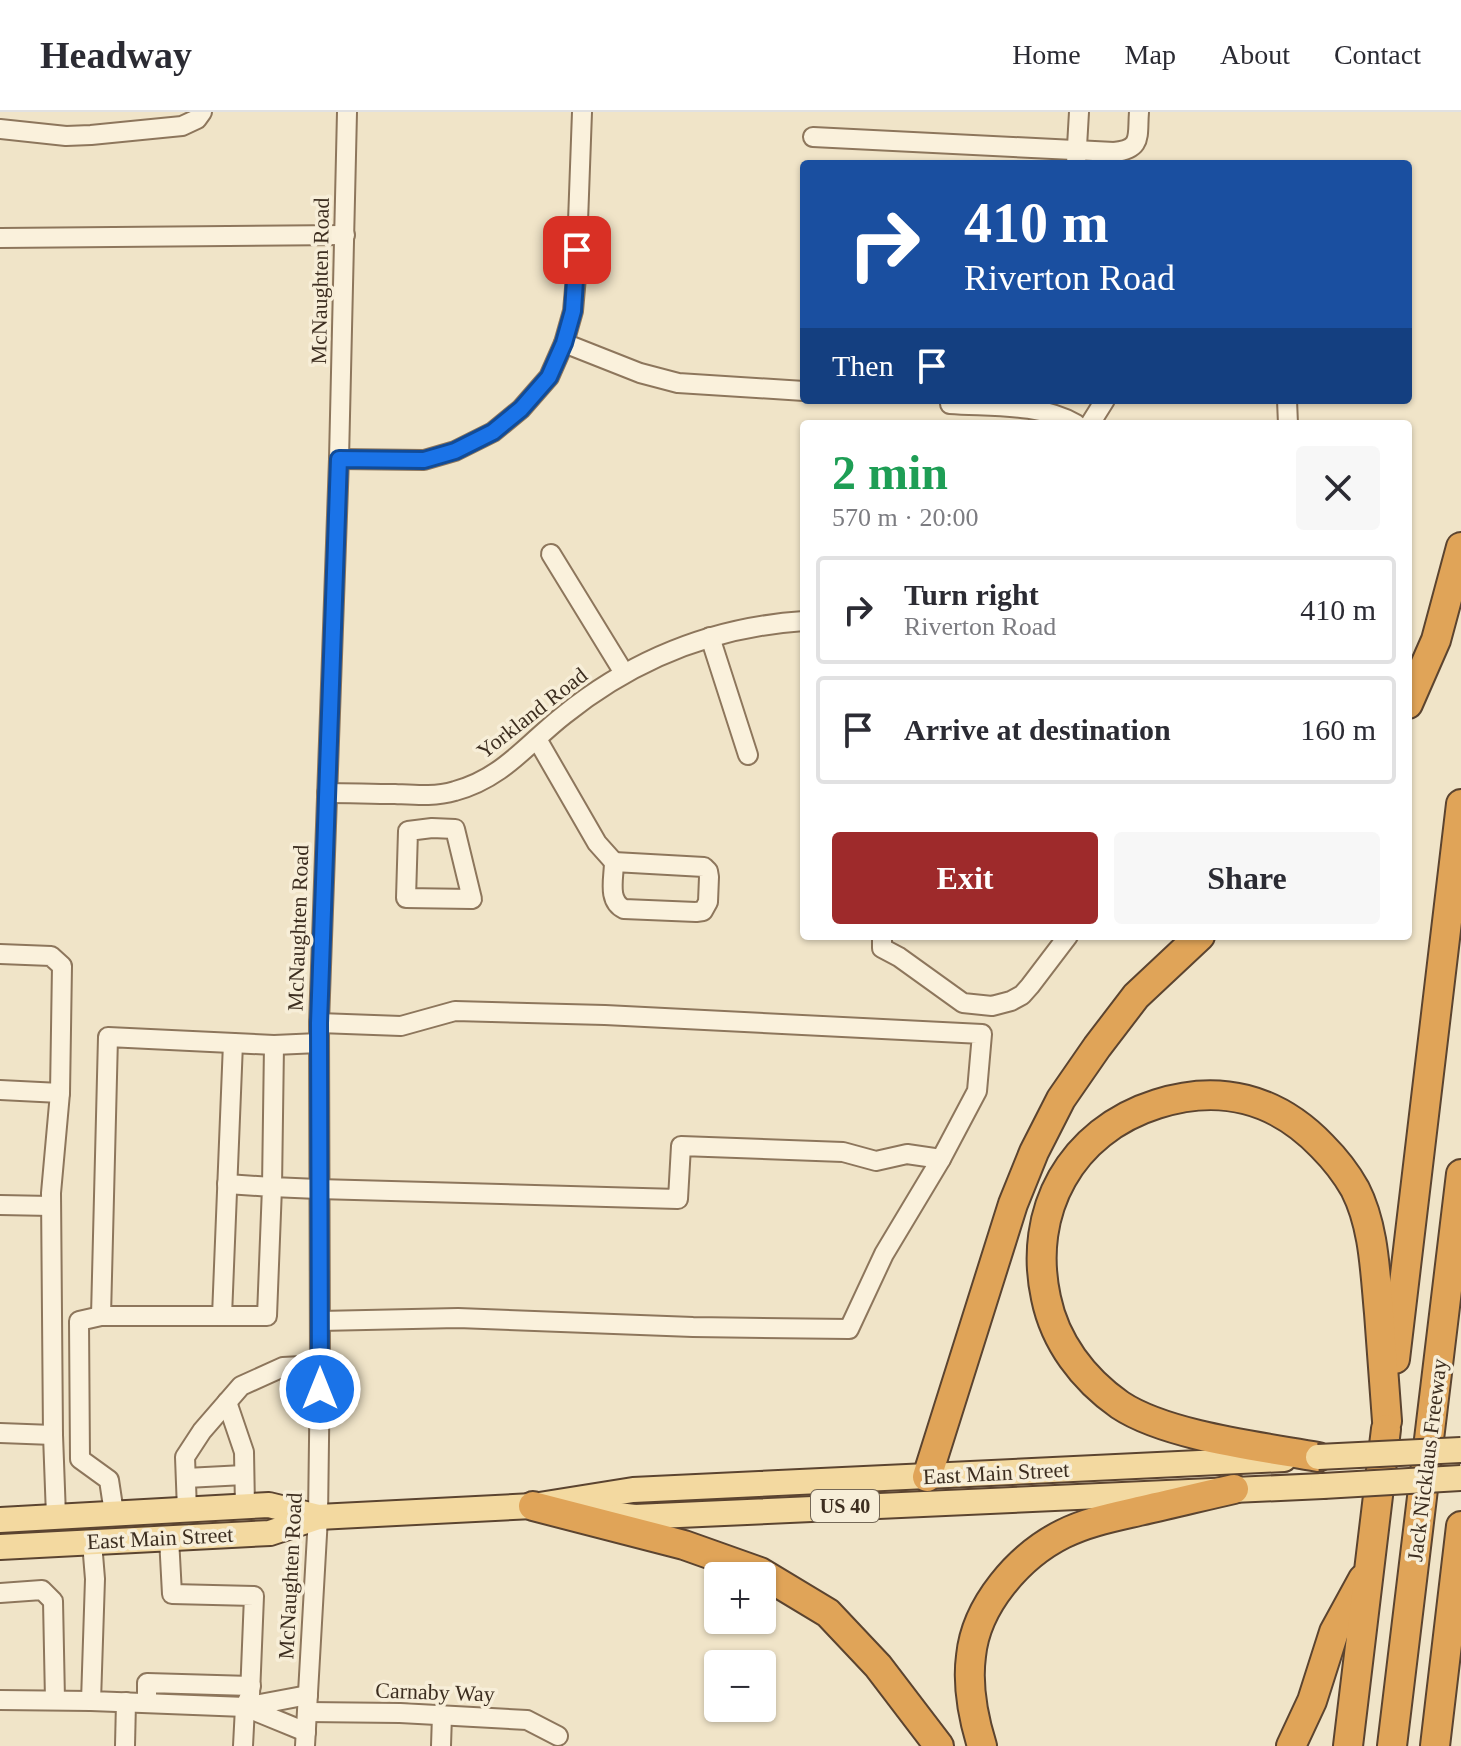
<!DOCTYPE html>
<meta charset="utf-8">
<style>
:root{--surface:#fff;--page:#f7f7f7;--text:#2b2b33;--muted:#7c7c81;--line:#e1e1e2;--accent:#9e2a2b}
body{margin:0;font-family:"Times New Roman",serif;background:var(--page);color:var(--text);height:100vh;display:flex;flex-direction:column;font-size:30px;white-space:nowrap}
*{box-sizing:border-box;margin:0}
p{font-size:26px;color:var(--muted)}
.icon{flex:none;width:44px;height:44px;fill:none;stroke:currentColor;stroke-width:2;stroke-linecap:round;stroke-linejoin:round}
.map{position:relative;flex:1;overflow:hidden}
.drawer{position:absolute;left:800px;top:308px;width:612px;height:520px;display:flex;flex-direction:column;background:var(--surface);border-radius:8px;box-shadow:0 2px 6px #0004}
.drawer>*{flex:none}
.banner{position:absolute;left:800px;top:48px;width:612px;height:244px;border-radius:8px;box-shadow:0 2px 6px #0004;background:#1a4fa0;color:#fff;overflow:hidden}
.buttons{position:absolute;left:704px;top:1450px;display:grid;gap:16px}
.buttons a{display:grid;place-items:center;width:72px;height:72px;border-radius:8px;background:var(--surface);box-shadow:0 2px 6px #0004;font-size:40px}
.pin{position:absolute;display:grid;place-items:center;width:68px;height:68px;color:#fff;margin:-34px;border-radius:16px;box-shadow:0 4px 12px #0006}
.me{position:absolute;width:88px;margin:-44px;rotate:0deg;stroke-linejoin:round;filter:drop-shadow(0 0 6px #0008)}
.turn{display:flex;align-items:center;gap:28px;height:168px;padding:0 32px;font-size:36px}
.turn .icon{width:104px;height:104px;stroke-width:2.5}
.turn b{display:block;font-size:56px;line-height:68px}
.then{display:flex;align-items:center;height:76px;padding:0 32px;background:#0003;gap:16px;font-size:30px}
.round{display:grid;place-items:center;flex:none;width:84px;height:84px;border-radius:8px;background:var(--page)}
.summary{display:flex;align-items:center;justify-content:space-between;height:136px;padding:0 32px}
h1{font-size:48px;font-weight:800;line-height:60px;color:#1e9e55}
.primary-button{display:flex;gap:16px;margin-top:auto;padding:16px 32px}
.primary-button a{flex:1;height:92px;border-radius:8px;background:var(--accent);color:#fff;font-size:32px;font-weight:800;line-height:92px;text-align:center}
.primary-button a+a{background:var(--page);color:var(--text)}
ul{padding:0;list-style:none}
li{display:flex;align-items:center;gap:24px;height:108px;margin:0 16px 12px;padding:0 16px;border:4px solid var(--line);border-radius:8px}
li div{flex:1}
li b{display:block;font-size:30px}
li em{font-style:normal}
header{display:flex;align-items:center;gap:48px;box-sizing:border-box;height:112px;padding:0 40px;background:var(--surface);border-bottom:2px solid var(--line)}
header strong{font-size:38px}
nav{display:flex;gap:44px;margin-inline-start:auto;font-size:28px}
.map>svg:first-child{display:block}
.lines{fill:none;stroke-linecap:round;stroke-linejoin:round}
.minor-casing{stroke:#8d765c;stroke-width:22}
.major-casing{stroke:#5b4430;stroke-width:28}
.highway-casing{stroke:#5b4430;stroke-width:32}
.minor{stroke:#faf1dc;stroke-width:18}
.major{stroke:#f3d9a0;stroke-width:24}
.highway{stroke:#e0a458;stroke-width:28}
.major-bridge-casing{stroke:#5b4430;stroke-width:28;stroke-linecap:butt}
.major-bridge{stroke:#f3d9a0;stroke-width:24}
.route-casing{stroke:#114b97;stroke-width:20}
.route{stroke:#1a73e8;stroke-width:14}
.labels{text-anchor:middle;dominant-baseline:central;stroke-width:7;stroke-linejoin:round;paint-order:stroke}
.shield{fill:#f7eed8;stroke:#756857;stroke-width:2}
.shield-label{font-size:20px;font-weight:bold;fill:#3d2e20}
.street-label{font-size:22px;fill:#3d2e20;stroke:#f7eed8}
</style>
<header>
<strong>Headway</strong>
<nav><a>Home</a><a>Map</a><a>About</a><a>Contact</a></nav>
</header>
<div class="map">
<svg width="1461" height="1634" viewBox="0 0 1461 1634">
<rect width="100%" height="100%" fill="#f0e4c8"/>
<g class="lines">
<g class="minor-casing">
<g id="minor">
<path d="M 0,17 L 66,24 L 91,23 L 182,14 L 197,7 L 202,0"/>
<path d="M 813,25 L 1114,40 C 1143,37 1137,24 1139,0"/>
<path d="M 1076,52 L 1079,0"/>
<path d="M 0,126 L 345,123"/>
<path d="M 564,231 L 640,261 L 678,271 L 804,279"/>
<path d="M 1287,288 L 1288,312"/>
<path d="M 950,292 C 991,295 1039,291 1076,312"/>
<path d="M 1090,312 L 1105,288"/>
<path d="M 339,347 L 424,348 L 455,339 L 493,320 L 521,297 L 549,265 L 564,231 L 573,199 L 576,165 L 582,0"/>
<path d="M 551,442 L 624,561"/>
<path d="M 710,525 L 748,643"/>
<path d="M 537,627 L 597,731 L 614,750"/>
<path d="M 327,681 C 350,681 372,682 395,682 C 415,683 435,685 455,679 C 503,666 527,632 564,603 C 635,546 713,515 804,509"/>
<path d="M 432,716 L 455,717 L 472,787 L 406,786 L 408,719 Z"/>
<path d="M 614,750 L 704,755 L 708,759 L 709,765 L 708,790 L 703,799 L 696,800 L 624,797 C 607,789 614,766 614,750 Z"/>
<path d="M 882,824 L 882,836 L 899,845 L 963,891 L 992,894 L 1011,889 L 1022,883 L 1030,874 L 1068,824"/>
<path d="M 0,842 L 51,844 L 62,854 L 60,981 L 51,1081 L 53,1323 L 56,1404"/>
<path d="M 319,911 L 401,914 L 455,899 L 605,903 L 982,922 L 977,979 L 941,1047 L 884,1142 L 849,1217 L 693,1215 L 458,1206 L 320,1209"/>
<path d="M 274,933 L 272,1075 L 318,1077 L 678,1087 L 681,1034 L 843,1040 L 876,1049 L 907,1042 L 941,1047"/>
<path d="M 0,978 L 60,981"/>
<path d="M 227,1072 L 272,1075 L 267,1204 L 101,1204 L 108,925 L 274,933 L 319,931"/>
<path d="M 0,1093 L 51,1094"/>
<path d="M 101,1204 L 79,1209 L 80,1347 L 109,1368 L 114,1401"/>
<path d="M 222,1204 L 233,931"/>
<path d="M 227,1290 L 244,1340 L 245,1395"/>
<path d="M 0,1321 L 53,1323"/>
<path d="M 186,1366 L 244,1363"/>
<path d="M 187,1398 L 185,1345 L 202,1319 L 241,1274 L 283,1255 L 320,1253"/>
<path d="M 169,1426 L 172,1482 L 254,1484 L 250,1583 L 245,1595 L 243,1634"/>
<path d="M 92,1430 L 95,1467 L 91,1589 L 245,1595"/>
<path d="M 0,1481 L 42,1478 L 53,1489 L 55,1588"/>
<path d="M 0,1588 L 91,1589"/>
<path d="M 147,1591 L 147,1571 L 251,1574"/>
<path d="M 307,1600 L 400,1601 L 527,1608 L 558,1624"/>
<path d="M 306,1620 L 245,1595 L 308,1583"/>
<path d="M 125,1634 L 126,1590"/>
<path d="M 305,1634 L 318,1405 L 320,1253 L 319,911 L 339,347 L 347,0"/>
<path d="M 441,1634 L 442,1603"/>
</g>
</g>
<g class="major-casing">
<g id="major">
<path d="M 599,1401 L 635,1405 L 1323,1374"/>
<path d="M 0,1408 L 269,1393 L 318,1405"/>
<path d="M 0,1435 L 270,1421 L 318,1405 L 533,1394 L 633,1378 L 1284,1347"/>
</g>
</g>
<g class="highway-casing">
<g id="highway">
<path d="M 1408,592 L 1436,528 L 1461,435"/>
<path d="M 1395,1247 L 1461,692"/>
<path d="M 1318,1345 C 1262,1335 1167,1324 1120,1293 C 1083,1267 1055,1230 1046,1186 C 1027,1099 1071,1019 1157,992 C 1219,972 1276,986 1322,1034 C 1335,1047 1346,1061 1355,1077 C 1374,1114 1375,1159 1379,1201 C 1382,1237 1384,1273 1387,1309"/>
<path d="M 927,1365 L 1013,1092 L 1034,1040 L 1061,987 L 1097,935 L 1136,884 L 1200,824"/>
<path d="M 533,1394 L 684,1433 L 760,1460 L 828,1501 L 878,1554 L 939,1634"/>
<path d="M 982,1634 C 973,1605 967,1574 971,1544 C 976,1493 1019,1444 1063,1422 C 1087,1410 1113,1405 1139,1399 C 1171,1392 1203,1384 1234,1377"/>
<path d="M 1291,1634 L 1312,1589 L 1334,1520 L 1363,1467"/>
<path d="M 1348,1634 L 1386,1317"/>
<path d="M 1392,1634 L 1461,1062"/>
<path d="M 1435,1634 L 1461,1414"/>
</g>
</g>
<use href="#minor" class="minor"/>
<use href="#major" class="major"/>
<use href="#highway" class="highway"/>
<g class="major-bridge-casing">
<g id="major-bridge">
<path d="M 1318,1345 L 1461,1338"/>
<path d="M 1323,1374 L 1461,1366"/>
</g>
</g>
<use href="#major-bridge" class="major-bridge"/>
</g>
<g class="lines">
<g class="route-casing">
<path id="route" d="M 320,1277 L 319,911 L 339,347 L 424,348 L 455,339 L 493,320 L 521,297 L 549,265 L 564,231 L 573,199 L 577,138"/>
</g>
<use href="#route" class="route"/>
</g>
<g class="labels">
<rect class="shield" x="811" y="1378" width="68" height="32" rx="6"/>
<g class="shield-label">
<text x="845" y="1394">US 40</text>
</g>
<g class="street-label">
<text transform="translate(320 169) rotate(-89)">McNaughten Road</text>
<text transform="translate(532 601) rotate(-38)">Yorkland Road</text>
<text transform="translate(298 816) rotate(-88)">McNaughten Road</text>
<text transform="translate(1427 1348) rotate(-83)">Jack Nicklaus Freeway</text>
<text transform="translate(996 1361) rotate(-3)">East Main Street</text>
<text transform="translate(160 1426) rotate(-3)">East Main Street</text>
<text transform="translate(290 1464) rotate(-87)">McNaughten Road</text>
<text transform="translate(435 1580) rotate(2)">Carnaby Way</text>
</g>
</g>
</svg>
<div class="buttons">
<a>+</a>
<a>−</a>
</div>
<div class="pin" style="left:577px;top:138px;background:#d93025"><svg class="icon" aria-label="arrive" viewBox="0 0 24 24"><path d="M6 21V4h12l-3 4 3 4H6"/></svg></div>
<svg class="me" style="left:320px;top:1277px" viewBox="-20 -20 40 40"><circle r="17" fill="#1a73e8" stroke="#fff" stroke-width="3"/><path d="M0-11L8 9 0 5-8 9z" fill="#fff"/></svg>
<div class="banner">
<div class="turn"><svg class="icon" aria-label="right" viewBox="0 0 24 24"><path d="M7 20v-9h11M14 6l5 5-5 5"/></svg><div><b>410 m</b>Riverton Road</div></div>
<div class="then">Then<svg class="icon" aria-label="arrive" viewBox="0 0 24 24"><path d="M6 21V4h12l-3 4 3 4H6"/></svg></div>
</div>
<section class="drawer">
<div class="summary"><div><h1>2 min</h1><p>570 m · 20:00</p></div><a class="round"><svg class="icon" aria-label="close" viewBox="0 0 24 24"><path d="M6 6l12 12M18 6L6 18"/></svg></a></div>
<ul>
<li><svg class="icon" aria-label="right" viewBox="0 0 24 24"><path d="M7 20v-9h11M14 6l5 5-5 5"/></svg><div><b>Turn right</b><p>Riverton Road</p></div><em>410 m</em></li>
<li><svg class="icon" aria-label="arrive" viewBox="0 0 24 24"><path d="M6 21V4h12l-3 4 3 4H6"/></svg><div><b>Arrive at destination</b></div><em>160 m</em></li>
</ul>
<div class="primary-button"><a>Exit</a><a>Share</a></div>
</section>
</div>
